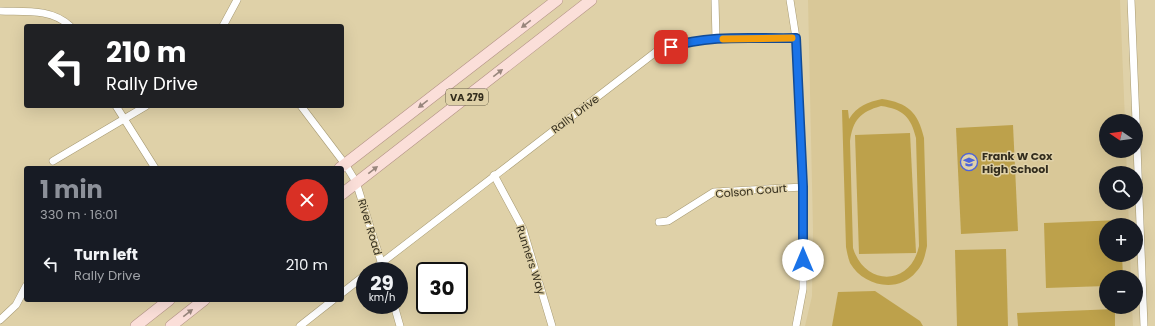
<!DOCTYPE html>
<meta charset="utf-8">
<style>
:root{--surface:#171b24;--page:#20242c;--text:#f1f3f6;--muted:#9ea1a6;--accent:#8c9099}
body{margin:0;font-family:Poppins,sans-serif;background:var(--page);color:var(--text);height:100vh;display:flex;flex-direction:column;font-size:15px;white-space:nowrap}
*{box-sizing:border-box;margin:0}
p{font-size:13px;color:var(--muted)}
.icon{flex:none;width:22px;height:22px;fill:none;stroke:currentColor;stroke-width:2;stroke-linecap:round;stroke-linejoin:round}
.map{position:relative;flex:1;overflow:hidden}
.drawer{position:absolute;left:24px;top:166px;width:320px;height:136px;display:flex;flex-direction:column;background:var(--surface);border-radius:4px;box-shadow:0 4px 16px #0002}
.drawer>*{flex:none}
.banner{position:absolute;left:24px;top:24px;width:320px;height:84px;border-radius:4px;box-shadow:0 4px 16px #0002;background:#202124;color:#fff;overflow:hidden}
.needle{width:26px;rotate:283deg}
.controls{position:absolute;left:1099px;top:114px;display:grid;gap:8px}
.controls a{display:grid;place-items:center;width:44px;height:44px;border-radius:50%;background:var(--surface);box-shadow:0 4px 16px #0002;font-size:20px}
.speed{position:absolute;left:356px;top:262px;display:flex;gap:8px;font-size:20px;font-weight:700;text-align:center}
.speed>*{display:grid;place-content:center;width:52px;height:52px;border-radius:50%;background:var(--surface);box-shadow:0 4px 16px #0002;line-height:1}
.speed small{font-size:10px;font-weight:400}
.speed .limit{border:2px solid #111;border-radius:6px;background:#fff;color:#111}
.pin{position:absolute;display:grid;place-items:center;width:34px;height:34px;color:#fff;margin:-17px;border-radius:8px;box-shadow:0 2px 6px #0006}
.me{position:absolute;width:44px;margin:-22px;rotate:0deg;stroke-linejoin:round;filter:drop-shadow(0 0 3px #0008)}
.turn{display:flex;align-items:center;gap:14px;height:84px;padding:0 16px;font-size:18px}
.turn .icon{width:52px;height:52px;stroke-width:2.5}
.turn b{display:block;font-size:28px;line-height:34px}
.round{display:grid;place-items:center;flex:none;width:42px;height:42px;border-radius:21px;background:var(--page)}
.headline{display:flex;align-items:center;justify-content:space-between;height:68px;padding:0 16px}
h1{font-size:24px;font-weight:700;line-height:30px;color:var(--accent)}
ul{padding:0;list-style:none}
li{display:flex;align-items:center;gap:12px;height:60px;padding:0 16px}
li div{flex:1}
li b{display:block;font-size:15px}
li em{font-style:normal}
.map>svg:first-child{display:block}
.built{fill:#d9c898}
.green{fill:#bda14b;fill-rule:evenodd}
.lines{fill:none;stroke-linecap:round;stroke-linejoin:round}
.street-casing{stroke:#a89b74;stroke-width:8}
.primary-casing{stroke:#b49387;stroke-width:12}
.street{stroke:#fff;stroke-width:7}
.primary{stroke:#fbdfd9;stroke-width:11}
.oneway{fill:#98867c}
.route-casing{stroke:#114b97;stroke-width:10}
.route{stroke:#1a73e8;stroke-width:7}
.slow{stroke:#f59e0b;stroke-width:7}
.labels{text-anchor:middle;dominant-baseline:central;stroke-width:3;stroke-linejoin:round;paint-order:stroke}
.shield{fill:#dfd1a8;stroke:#675f47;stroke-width:1}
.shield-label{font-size:10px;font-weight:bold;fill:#342e1e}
.street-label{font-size:11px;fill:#342e1e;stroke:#dfd1a8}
.poi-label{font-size:11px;font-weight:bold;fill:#342e1e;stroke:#dfd1a8;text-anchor:start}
</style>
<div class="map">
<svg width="1155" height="326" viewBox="0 0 1155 326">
<rect width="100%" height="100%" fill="#dfd1a8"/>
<path class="built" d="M 808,0 L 1120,0 L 1125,121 L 1106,121 L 1106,151 L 1126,151 L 1127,173 L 1106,173 L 1106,203 L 1128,203 L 1129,225 L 1106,225 L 1106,255 L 1130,255 L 1131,277 L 1106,277 L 1106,307 L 1132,307 L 1133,326 L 805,326 L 812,296 L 813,230 Z"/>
<g class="green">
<path d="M 882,99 C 908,103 918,112 924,138 L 927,246 C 925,256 923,265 916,272 C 898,294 863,286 850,263 C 848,258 847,252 846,247 L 842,110 L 848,110 L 849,119 C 857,106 868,102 882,99 ZM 881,106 C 903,109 911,117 916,138 L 919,246 C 911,286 865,287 853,248 L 850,141 C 853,120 860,112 881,106 Z"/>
<path d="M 1013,125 L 1018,231 L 961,234 L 956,128 Z"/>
<path d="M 910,133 L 916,253 L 859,254 L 855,135 Z"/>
<path d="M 1121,220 L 1121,225 L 1106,225 L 1106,255 L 1122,255 L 1123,277 L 1106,277 L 1106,286 L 1046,288 L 1044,223 Z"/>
<path d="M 1006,249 L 1008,326 L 957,326 L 955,250 Z"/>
<path d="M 875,291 L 920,321 L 923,326 L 832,326 L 838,292 Z"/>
<path d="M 1115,309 L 1115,326 L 1018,326 L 1017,313 Z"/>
</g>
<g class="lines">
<g class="street-casing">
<g id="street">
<path d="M 715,0 L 716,39"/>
<path d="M 790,0 L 796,38 L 803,187 L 803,289 L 796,326"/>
<path d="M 1131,0 L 1136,121"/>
<path d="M 0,11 C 24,12 51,8 70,26"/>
<path d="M 223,26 L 237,0"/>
<path d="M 116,106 L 155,168"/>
<path d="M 301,106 L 345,164 L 356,182 L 384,271"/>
<path d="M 1136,121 L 1144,326"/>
<path d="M 53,161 L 146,106"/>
<path d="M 494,175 L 523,229 L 552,326"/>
<path d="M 659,222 L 668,221 L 714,192 L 803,187"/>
<path d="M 371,271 L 657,51 L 685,42 L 716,39 L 796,38"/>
<path d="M 342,293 L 365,275"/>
<path d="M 394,305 L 400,326"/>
<path d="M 0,320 L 16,305 L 26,286"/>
<path d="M 300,326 L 333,300"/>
</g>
</g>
<g class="primary-casing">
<g id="primary">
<path d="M 340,168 L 557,0"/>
<path d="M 342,194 L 591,0"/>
<path d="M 136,326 L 169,300"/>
<path d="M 171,326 L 204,300"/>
</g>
</g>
<use href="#street" class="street"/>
<use href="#primary" class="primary"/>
</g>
<defs><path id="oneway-solid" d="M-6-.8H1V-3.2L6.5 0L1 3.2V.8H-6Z"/></defs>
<g class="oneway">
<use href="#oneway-solid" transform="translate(526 24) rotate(142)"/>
<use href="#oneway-solid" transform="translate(498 73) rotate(-38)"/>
<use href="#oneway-solid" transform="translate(423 104) rotate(142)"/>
<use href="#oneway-solid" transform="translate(373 170) rotate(-38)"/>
<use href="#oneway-solid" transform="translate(188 313) rotate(-38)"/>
</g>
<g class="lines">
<g class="route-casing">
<path id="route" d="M 671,47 C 710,34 755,39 796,38 L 803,187 L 803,260"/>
</g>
<use href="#route" class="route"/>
<path class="slow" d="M 723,39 L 792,38"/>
</g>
<defs>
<g id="school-ring" transform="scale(0.9)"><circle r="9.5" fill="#dfd1a8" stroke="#4e64d9" stroke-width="1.5"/><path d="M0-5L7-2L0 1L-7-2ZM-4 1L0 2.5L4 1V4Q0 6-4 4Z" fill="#4e64d9"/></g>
</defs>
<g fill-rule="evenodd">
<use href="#school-ring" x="969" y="162"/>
</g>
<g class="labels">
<rect class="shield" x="446" y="89" width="42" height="16" rx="3"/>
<g class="shield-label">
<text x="467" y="97">VA 279</text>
</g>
<g class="street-label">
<text transform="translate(575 114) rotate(-37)">Rally Drive</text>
<text transform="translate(751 191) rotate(-5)">Colson Court</text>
<text transform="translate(370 227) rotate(73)">River Road</text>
<text transform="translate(531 260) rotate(72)">Runners Way</text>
</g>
<g class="poi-label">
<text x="982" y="156">Frank W Cox<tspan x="982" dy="13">High School</tspan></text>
</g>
</g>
</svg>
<div class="controls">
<a><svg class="needle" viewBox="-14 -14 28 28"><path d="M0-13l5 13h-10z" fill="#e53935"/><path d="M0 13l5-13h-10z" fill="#9ea1a6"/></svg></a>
<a><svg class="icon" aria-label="search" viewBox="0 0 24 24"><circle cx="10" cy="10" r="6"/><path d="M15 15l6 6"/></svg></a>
<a>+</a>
<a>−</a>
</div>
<div class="speed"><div>29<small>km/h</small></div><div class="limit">30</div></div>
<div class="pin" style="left:671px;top:47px;background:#d93025"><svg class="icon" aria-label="arrive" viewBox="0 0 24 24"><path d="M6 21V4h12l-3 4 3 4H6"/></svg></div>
<svg class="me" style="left:803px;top:260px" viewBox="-20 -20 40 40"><circle r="19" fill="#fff"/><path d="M0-13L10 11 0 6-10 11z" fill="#1a73e8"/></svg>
<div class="banner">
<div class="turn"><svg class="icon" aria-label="left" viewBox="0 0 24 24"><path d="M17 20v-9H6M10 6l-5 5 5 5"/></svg><div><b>210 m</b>Rally Drive</div></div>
</div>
<section class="drawer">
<div class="headline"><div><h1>1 min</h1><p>330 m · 16:01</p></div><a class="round" style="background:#d93025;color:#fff"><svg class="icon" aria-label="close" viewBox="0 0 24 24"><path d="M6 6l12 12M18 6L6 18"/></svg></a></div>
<ul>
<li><svg class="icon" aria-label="left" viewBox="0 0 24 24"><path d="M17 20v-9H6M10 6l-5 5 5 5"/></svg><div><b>Turn left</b><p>Rally Drive</p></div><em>210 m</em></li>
</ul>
</section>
</div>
